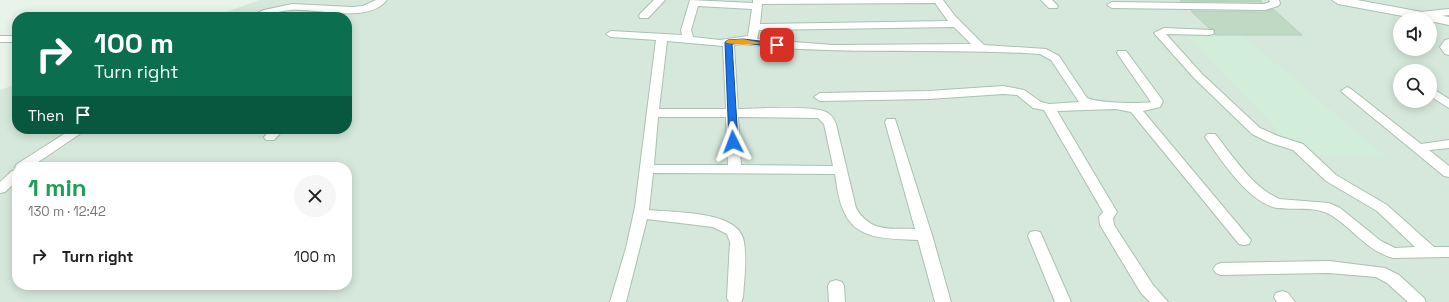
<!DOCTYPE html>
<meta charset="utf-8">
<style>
:root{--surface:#fff;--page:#f6f6f6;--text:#202124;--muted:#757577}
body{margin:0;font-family:"Space Grotesk",sans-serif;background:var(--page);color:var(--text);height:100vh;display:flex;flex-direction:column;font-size:15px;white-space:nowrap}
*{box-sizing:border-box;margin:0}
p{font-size:13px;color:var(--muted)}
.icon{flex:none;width:22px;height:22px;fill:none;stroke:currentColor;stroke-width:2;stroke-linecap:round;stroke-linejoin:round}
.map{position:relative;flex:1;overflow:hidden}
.drawer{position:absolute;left:12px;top:162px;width:340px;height:128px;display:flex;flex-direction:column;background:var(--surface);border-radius:16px;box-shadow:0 2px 10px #0003}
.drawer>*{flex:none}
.banner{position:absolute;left:12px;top:12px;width:340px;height:122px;border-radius:16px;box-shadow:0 2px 10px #0003;background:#0b6e4f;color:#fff;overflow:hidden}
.buttons{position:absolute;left:1393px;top:12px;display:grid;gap:8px}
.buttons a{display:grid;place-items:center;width:44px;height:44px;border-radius:50%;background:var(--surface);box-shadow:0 2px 10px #0003;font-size:20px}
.pin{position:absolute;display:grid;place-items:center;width:34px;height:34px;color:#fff;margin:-17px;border-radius:8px;box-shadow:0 2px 6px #0006}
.me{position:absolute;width:44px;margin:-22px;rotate:357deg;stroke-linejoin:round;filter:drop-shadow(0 0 3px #0008)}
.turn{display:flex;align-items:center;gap:14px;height:84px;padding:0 16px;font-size:18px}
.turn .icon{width:52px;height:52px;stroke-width:2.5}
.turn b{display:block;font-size:28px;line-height:34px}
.then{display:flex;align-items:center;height:38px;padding:0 16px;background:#0003;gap:8px;font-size:15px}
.round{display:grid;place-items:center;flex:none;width:42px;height:42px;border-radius:21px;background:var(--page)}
.head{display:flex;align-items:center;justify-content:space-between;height:68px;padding:0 16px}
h1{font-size:24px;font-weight:700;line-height:30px;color:#1e9e55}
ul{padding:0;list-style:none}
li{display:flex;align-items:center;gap:12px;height:52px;padding:0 16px}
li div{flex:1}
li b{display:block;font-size:15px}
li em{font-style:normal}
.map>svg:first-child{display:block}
.residential{fill:#d6e8db;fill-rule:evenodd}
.education{fill:#d2edda}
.building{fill:#c0d9c5;stroke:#b0d1b7}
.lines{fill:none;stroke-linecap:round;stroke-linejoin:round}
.minor-casing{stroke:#aac0b0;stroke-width:2}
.tertiary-casing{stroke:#aac0b0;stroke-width:2}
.minor{fill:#fff;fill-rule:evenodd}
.tertiary{fill:#fff;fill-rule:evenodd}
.route{fill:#1a73e8;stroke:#114b97}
.slow{fill:#f59e0b}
</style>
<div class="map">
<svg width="1449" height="302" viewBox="0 0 1449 302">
<rect width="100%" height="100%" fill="#e8f4eb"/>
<path class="residential" d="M 260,0 L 1449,0 L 1449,302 L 0,302 L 0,90 L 17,84 L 17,129 L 347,129 L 347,17 L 211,17 ZM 1400,19 L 1430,19 L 1430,49 L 1400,49 ZM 1400,71 L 1430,71 L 1430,101 L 1400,101 ZM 17,167 L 347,167 L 347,285 L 17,285 Z"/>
<path class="education" d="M 1243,35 L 1248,40 L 1386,157 L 1301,154 L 1187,36 Z"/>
<g class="building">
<path d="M 1180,0 L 1260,0 L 1262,2 L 1181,1 Z"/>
<path d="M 1273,9 L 1302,35 L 1215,35 L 1214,29 L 1209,28 L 1191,11 L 1265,12 Z"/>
</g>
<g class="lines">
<g class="minor-casing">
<g id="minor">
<path d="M 376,0 L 387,0 C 368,24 318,8 291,10 C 277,11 264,17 249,17 L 264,10 L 292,4 L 352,7 L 363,6 Z"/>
<path d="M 654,0 L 665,0 L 648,18 L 640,18 L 639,16 L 640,14 Z"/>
<path d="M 690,0 L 753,3 L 753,0 L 943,0 L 955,16 L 984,45 L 1046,49 L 1059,56 L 1087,98 C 1097,103 1140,104 1151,102 L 1117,53 L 1118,51 L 1126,51 L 1163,101 L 1160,107 L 1143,111 L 1251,240 L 1249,244 L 1244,245 L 1239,244 L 1131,112 L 1116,109 L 1057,111 L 1117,212 L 1113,218 L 1114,225 L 1153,285 L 1168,302 L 1150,302 L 1141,293 L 1100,225 L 1099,217 L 1103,212 L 1044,110 L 1033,108 L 1017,95 L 1003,94 L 929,99 L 820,101 L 814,97 L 820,93 L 929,91 L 1003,86 L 1024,90 L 1041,102 L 1049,104 L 1079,102 L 1051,60 L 1040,54 C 941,47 841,56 742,44 L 734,45 L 738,109 C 758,109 810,105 826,112 C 832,115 834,119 836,124 L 856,208 C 871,233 889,228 915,229 L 885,122 L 887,119 L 895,119 L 932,235 L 951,302 L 935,302 L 918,240 C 888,238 854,242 842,207 C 838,197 837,185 835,174 L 653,173 L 649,210 C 674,213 740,210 744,242 C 747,260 744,280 743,298 L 741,302 L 729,302 L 727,298 L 730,242 L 727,234 L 713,227 L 647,219 L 626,302 L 610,302 L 626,248 L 635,207 L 656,40 L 611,37 L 606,34 L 611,31 L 682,35 L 681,30 ZM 935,3 L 948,21 L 760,24 L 762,4 ZM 698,6 L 752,9 L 748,36 L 720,40 L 693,37 L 691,30 ZM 954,27 L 971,44 L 833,45 L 757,39 L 759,30 ZM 667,41 L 723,46 L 726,109 L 659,109 ZM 658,117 L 726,117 L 728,165 L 654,165 ZM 738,117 L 818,118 L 824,124 L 833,166 L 741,165 Z"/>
<path d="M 1041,0 L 1052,0 L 1058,6 L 1057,8 L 1049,8 Z"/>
<path d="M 1269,0 L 1279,0 L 1280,4 L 1278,6 L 1265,10 L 1112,8 L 1107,5 L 1112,2 L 1264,4 L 1270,2 Z"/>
<path d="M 1449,9 L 1449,15 L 1420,18 L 1415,15 L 1420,12 Z"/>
<path d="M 1164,28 L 1213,30 L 1214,32 L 1213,34 L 1209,35 L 1166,34 L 1202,74 L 1260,128 L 1278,136 L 1303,144 L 1336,175 L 1387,205 L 1434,247 L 1449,247 L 1449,257 L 1393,258 C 1365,250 1352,227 1329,214 C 1314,206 1294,210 1277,208 C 1249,203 1220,159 1205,137 L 1207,134 L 1215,134 C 1234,157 1251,186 1279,199 L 1329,203 L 1340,208 L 1381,241 L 1395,248 L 1415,247 L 1377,211 L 1326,181 L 1293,150 L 1268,142 L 1252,134 L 1194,78 L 1154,33 Z"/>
<rect x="0" y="36" width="17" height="6"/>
<path d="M 1449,39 L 1449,55 L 1445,54 L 1440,47 L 1445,40 Z"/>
<path d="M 1347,87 L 1351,89 L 1421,144 L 1449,140 L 1449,148 L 1429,150 L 1449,166 L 1449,177 L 1444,176 L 1343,93 L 1341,91 Z"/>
<path d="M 1430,87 L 1449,99 L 1449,108 L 1430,96 Z"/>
<path d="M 72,129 L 87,129 L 31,167 L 17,167 L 17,169 L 15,167 L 17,164 Z"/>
<path d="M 271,129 L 284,129 L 274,140 L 266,140 L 264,137 Z"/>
<path d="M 17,170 L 17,181 L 5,192 L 0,193 L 0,182 L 12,171 Z"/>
<path d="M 1035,231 L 1040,232 L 1042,236 L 1071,302 L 1055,302 L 1028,236 L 1030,232 Z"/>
<path d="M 1329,261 L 1385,268 L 1399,275 L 1424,298 L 1426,302 L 1408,302 L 1387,283 L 1376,277 L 1329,273 L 1221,275 L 1216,273 L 1213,269 L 1216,265 L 1221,263 Z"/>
<path d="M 836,280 L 842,282 L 844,286 L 845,302 L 829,302 L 828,286 L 830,282 Z"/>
<path d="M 1282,291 L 1288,293 L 1295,302 L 1277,302 L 1274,297 L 1276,293 Z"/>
</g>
</g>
<g class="tertiary-casing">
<path id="tertiary" d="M 1332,0 L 1357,0 L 1449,17 L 1449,25 L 1430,21 L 1430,19 L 1419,19 L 1338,4 Z"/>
</g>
<use href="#minor" class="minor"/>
<use href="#tertiary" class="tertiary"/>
</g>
<path class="route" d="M 743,39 L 777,43 L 780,45 L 777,47 L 743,43 L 732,44 L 738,142 L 733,145 L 729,142 L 725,42 L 728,40 Z"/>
<path class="slow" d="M 743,39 L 761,43 C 758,45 728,45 725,42 L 728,40 Z"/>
</svg>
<div class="buttons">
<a><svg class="icon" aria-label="sound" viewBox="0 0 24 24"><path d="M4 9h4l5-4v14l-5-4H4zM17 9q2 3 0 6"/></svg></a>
<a><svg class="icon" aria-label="search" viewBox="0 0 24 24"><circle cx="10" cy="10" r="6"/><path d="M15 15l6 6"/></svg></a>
</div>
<div class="pin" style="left:777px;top:45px;background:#d93025"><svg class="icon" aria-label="arrive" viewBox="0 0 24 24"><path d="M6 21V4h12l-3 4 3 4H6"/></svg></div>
<svg class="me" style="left:733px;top:142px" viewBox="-20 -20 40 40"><path d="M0-17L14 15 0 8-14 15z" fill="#1a73e8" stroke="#fff" stroke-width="4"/></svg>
<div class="banner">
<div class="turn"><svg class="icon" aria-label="right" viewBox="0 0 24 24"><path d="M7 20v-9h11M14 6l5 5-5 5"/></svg><div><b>100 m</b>Turn right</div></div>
<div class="then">Then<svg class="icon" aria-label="arrive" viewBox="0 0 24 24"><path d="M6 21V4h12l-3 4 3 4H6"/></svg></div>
</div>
<section class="drawer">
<div class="head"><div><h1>1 min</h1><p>130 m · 12:42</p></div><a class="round"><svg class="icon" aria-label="close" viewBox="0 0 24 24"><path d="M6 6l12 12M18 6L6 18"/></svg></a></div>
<ul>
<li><svg class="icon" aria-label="right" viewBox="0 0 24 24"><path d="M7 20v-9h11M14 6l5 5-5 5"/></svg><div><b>Turn right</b></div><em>100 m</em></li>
</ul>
</section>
</div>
